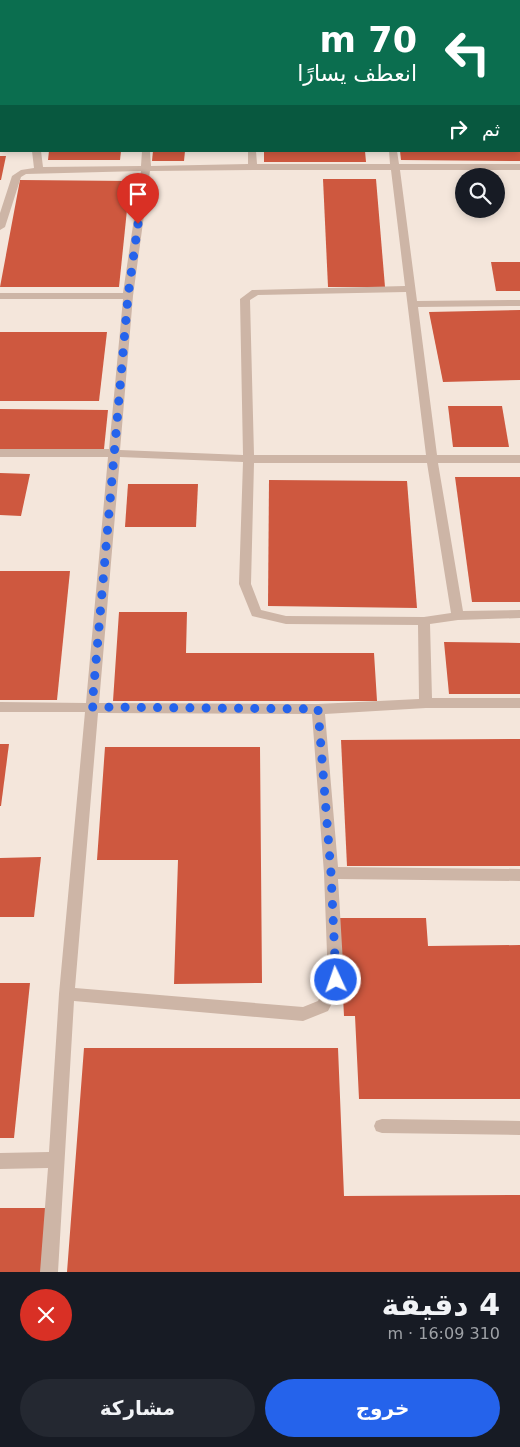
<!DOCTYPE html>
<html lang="ar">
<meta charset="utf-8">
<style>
:root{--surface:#171b24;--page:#242831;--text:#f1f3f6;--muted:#9ea1a6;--accent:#2563eb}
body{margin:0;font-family:"DejaVu Sans",Vazirmatn,sans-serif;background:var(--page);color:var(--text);direction:rtl;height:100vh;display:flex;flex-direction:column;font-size:19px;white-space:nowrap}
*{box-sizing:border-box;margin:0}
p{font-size:16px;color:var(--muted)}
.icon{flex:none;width:28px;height:28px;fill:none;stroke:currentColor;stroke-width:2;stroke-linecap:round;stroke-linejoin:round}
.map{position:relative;height:1272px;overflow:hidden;direction:ltr}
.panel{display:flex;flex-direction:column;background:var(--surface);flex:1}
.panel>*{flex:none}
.guide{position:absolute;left:0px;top:0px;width:520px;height:152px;box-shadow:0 2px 8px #0003;direction:rtl;background:#0b6e4f;color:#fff;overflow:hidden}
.tools{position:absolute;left:455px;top:168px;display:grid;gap:10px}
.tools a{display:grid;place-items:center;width:50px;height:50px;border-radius:50%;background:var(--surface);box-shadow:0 2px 8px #0003;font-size:25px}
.pin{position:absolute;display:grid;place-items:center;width:42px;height:42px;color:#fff;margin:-51px -21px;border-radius:50% 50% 50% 0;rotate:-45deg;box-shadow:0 0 5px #0007}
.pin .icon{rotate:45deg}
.me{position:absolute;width:55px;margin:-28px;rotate:357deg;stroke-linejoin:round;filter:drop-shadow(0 0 4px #0008)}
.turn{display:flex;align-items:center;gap:18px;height:105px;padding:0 20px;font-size:22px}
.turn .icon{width:65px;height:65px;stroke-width:2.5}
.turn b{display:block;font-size:35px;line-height:42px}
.then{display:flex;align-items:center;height:48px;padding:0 20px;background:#0003;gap:10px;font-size:19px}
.round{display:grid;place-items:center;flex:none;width:52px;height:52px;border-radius:26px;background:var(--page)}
.overview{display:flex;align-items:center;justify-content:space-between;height:85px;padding:0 20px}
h1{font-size:30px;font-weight:600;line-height:38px}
.action{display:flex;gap:10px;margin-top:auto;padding:10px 20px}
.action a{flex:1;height:58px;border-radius:30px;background:var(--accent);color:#fff;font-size:20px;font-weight:600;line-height:58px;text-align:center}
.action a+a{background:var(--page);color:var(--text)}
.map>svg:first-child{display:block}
.building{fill:#ce583f}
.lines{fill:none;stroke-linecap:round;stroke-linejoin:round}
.minor{fill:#cdb5a6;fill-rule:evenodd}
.route{stroke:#2563eb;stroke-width:9;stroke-dasharray:0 16.2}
</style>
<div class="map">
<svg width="520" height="1272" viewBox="0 0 520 1272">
<rect width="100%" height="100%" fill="#f4e6db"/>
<g class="building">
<path d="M 49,151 L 121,151 L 120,160 L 48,160 Z"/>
<path d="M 153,151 L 185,151 L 184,161 L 152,161 Z"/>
<path d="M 264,151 L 365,151 L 366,162 L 264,162 Z"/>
<path d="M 400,151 L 520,151 L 520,161 L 401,160 Z"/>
<path d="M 0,156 L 6,156 L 1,180 L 0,180 Z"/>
<path d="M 323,179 L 376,179 L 385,287 L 328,287 Z"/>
<path d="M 20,180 L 130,181 L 119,287 L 0,287 Z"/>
<path d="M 491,262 L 520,262 L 520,291 L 496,291 Z"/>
<path d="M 520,310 L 520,380 L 443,382 L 429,312 Z"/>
<path d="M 0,332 L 107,332 L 99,401 L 0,401 Z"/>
<path d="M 448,406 L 502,406 L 509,447 L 453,447 Z"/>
<path d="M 0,409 L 108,410 L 104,449 L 0,449 Z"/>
<path d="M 0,473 L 30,474 L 21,516 L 0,515 Z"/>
<path d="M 455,477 L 520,477 L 520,602 L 472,602 Z"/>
<path d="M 269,480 L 407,481 L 417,608 L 268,606 Z"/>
<path d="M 128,484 L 198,484 L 196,527 L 125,527 Z"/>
<path d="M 0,571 L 70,571 L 57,700 L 0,700 Z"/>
<path d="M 119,612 L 187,612 L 186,653 L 374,653 L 377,701 L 113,701 Z"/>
<path d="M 444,642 L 520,643 L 520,694 L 449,694 Z"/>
<path d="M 520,739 L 520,866 L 347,866 L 341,740 Z"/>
<path d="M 0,744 L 9,744 L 1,806 L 0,806 Z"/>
<path d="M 105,747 L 260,747 L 262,983 L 174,984 L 178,860 L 97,860 Z"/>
<path d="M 41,857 L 34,917 L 0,917 L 0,858 Z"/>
<path d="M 339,918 L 426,918 L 428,946 L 520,945 L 520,1099 L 359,1099 L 355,1016 L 344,1016 Z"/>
<path d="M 0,983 L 30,983 L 14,1138 L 0,1138 Z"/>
<path d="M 84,1048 L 338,1048 L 344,1196 L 520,1195 L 520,1272 L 67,1272 Z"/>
<path d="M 0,1208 L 49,1208 L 44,1272 L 0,1272 Z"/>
</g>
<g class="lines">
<g class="minor">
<rect x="353" y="0" width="8" height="1"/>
<path d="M 374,0 L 409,0 L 410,1 L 375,1 Z"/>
<rect x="519" y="4" width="1" height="4"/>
<rect x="0" y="14" width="1" height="4"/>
<rect x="0" y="64" width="1" height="4"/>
<path d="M 519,85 L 520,85 L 520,91 L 519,90 Z"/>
<rect x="0" y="141" width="1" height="6"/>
<path d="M 32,151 L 41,151 L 43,167 L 141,166 L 142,151 L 150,151 L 151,166 L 248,164 L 248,151 L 256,151 L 257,164 L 390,164 L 389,151 L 397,151 L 399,164 L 520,164 L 520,170 L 400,170 L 417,301 L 520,300 L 520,306 L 418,307 L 437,455 L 520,455 L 520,463 L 438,463 L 463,611 L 520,610 L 520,618 L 458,620 L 430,624 L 432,698 L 520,698 L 520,708 L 426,708 L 325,714 L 338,867 L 520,869 L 520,881 L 338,879 L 344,980 L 328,1011 L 303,1021 L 74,1001 L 58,1272 L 40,1272 L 48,1168 L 0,1169 L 0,1153 L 49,1152 L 59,994 L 85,712 L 0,712 L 0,702 L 86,703 L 108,457 L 0,457 L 0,449 L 109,449 L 123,299 L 0,299 L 0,293 L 123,293 L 141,171 L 26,174 L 21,177 L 5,227 L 0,230 L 0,213 L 12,176 L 21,170 L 34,168 ZM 253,170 L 391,170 L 405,286 L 252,290 L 240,299 L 243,455 L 120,450 L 133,296 L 150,171 ZM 406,292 L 426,455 L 254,455 L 250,300 L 258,295 ZM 120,457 L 243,462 L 239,584 L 252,616 L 286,624 L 418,625 L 419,699 L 318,704 L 99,703 ZM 254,463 L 427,463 L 451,613 L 424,617 L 286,616 L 261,610 L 251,584 ZM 98,713 L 312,714 L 324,873 L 328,980 L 318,1001 L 303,1007 L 75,988 Z"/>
<path d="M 382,1119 L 520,1121 L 520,1135 L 382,1133 L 376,1131 L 374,1126 L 376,1121 Z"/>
</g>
</g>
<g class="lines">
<path class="route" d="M 138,224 L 128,296 L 92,707 L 318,709 L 331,873 L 336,980"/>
</g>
</svg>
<div class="tools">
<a><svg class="icon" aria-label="search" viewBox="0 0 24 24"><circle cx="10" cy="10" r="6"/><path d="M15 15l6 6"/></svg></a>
</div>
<div class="pin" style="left:138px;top:224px;background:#d93025"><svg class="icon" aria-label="arrive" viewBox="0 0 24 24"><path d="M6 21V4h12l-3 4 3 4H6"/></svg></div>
<svg class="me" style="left:336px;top:980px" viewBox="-20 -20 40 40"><circle r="17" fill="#2563eb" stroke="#fff" stroke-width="3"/><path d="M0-11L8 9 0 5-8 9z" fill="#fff"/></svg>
<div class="guide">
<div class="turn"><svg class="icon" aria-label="left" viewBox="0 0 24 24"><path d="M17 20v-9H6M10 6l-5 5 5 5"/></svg><div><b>70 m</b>انعطف يسارًا</div></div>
<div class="then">ثم<svg class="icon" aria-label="right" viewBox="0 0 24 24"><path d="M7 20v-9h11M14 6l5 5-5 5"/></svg></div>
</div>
</div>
<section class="panel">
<div class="overview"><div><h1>4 دقيقة</h1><p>310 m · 16:09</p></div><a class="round" style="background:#d93025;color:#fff"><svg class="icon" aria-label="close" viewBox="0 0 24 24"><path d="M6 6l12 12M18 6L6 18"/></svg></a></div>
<div class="action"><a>خروج</a><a>مشاركة</a></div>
</section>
